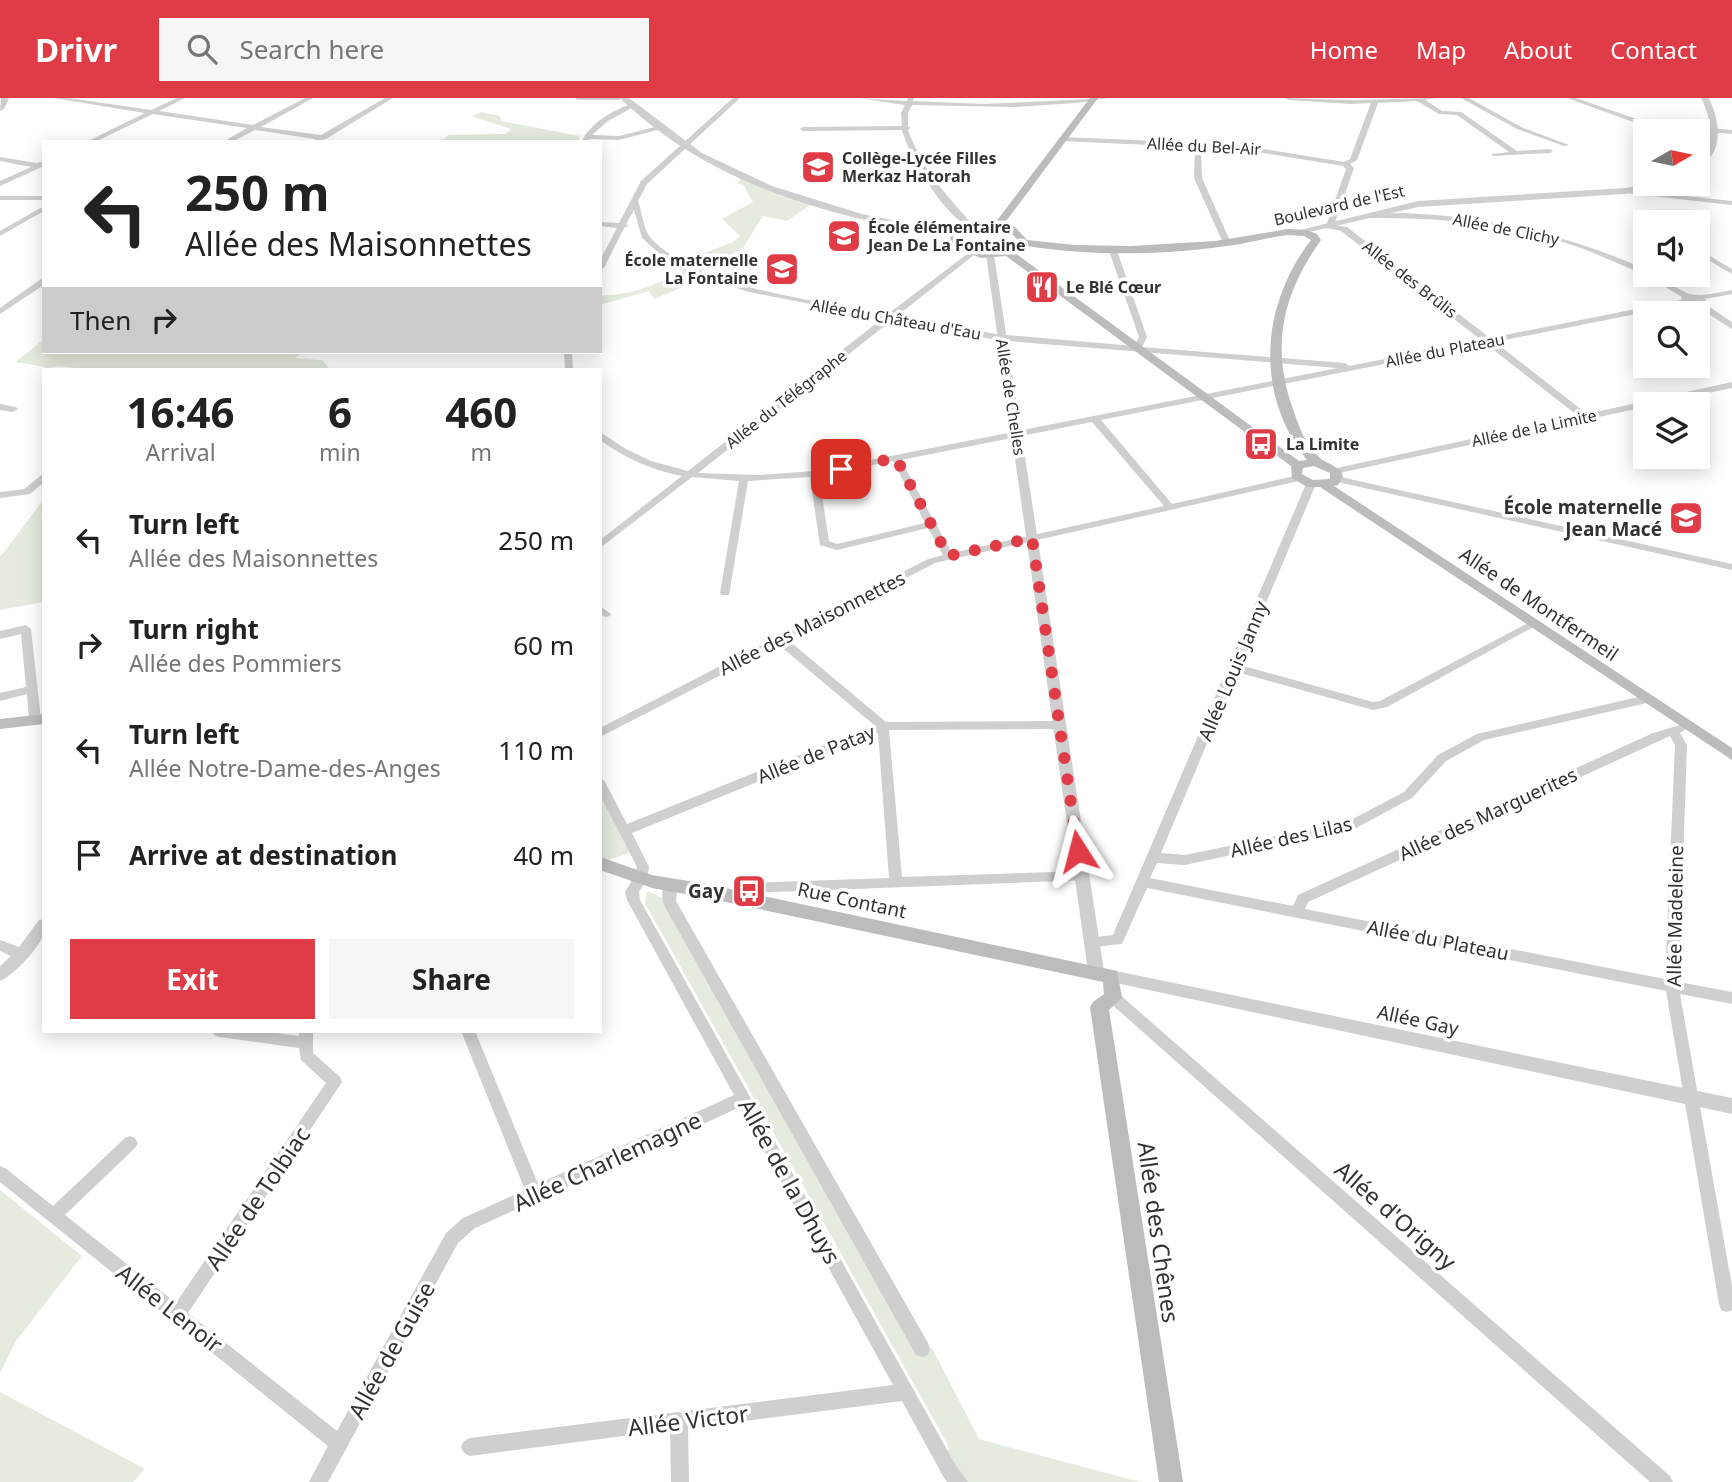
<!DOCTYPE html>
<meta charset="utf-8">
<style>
:root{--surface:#fff;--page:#f6f6f6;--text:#222;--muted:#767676;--accent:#e03c47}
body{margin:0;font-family:"Noto Sans",sans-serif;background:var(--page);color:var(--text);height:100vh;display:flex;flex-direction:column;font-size:26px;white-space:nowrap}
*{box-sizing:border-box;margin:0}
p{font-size:23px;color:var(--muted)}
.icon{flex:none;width:38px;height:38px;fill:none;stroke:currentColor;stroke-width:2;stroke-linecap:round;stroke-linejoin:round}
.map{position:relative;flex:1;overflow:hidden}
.drawer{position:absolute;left:42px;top:270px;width:560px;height:665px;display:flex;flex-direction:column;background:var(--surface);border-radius:0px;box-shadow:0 4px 18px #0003}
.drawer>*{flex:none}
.banner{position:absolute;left:42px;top:42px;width:560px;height:214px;border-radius:0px;box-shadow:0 4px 18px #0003;background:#fff;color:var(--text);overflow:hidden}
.needle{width:46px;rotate:81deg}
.tools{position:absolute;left:1633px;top:21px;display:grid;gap:14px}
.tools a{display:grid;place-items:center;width:77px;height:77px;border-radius:0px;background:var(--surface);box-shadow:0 4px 18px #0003;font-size:35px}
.pin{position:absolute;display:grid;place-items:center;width:60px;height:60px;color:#fff;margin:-30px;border-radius:14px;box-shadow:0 4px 10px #0006}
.me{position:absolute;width:77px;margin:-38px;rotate:351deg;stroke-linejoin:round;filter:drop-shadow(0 0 5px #0008)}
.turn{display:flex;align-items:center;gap:24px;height:147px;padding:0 28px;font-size:32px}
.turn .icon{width:91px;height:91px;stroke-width:2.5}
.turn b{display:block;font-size:49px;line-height:60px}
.then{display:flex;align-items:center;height:66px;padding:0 28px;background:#0003;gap:14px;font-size:26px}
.eta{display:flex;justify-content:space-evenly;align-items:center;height:119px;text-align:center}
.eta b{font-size:42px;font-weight:700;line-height:49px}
.action{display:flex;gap:14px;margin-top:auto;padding:14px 28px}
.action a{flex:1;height:80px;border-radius:0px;background:var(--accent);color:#fff;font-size:28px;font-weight:700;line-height:80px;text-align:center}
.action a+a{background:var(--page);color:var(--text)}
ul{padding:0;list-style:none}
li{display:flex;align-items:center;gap:21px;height:105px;padding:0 28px}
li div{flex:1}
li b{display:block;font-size:26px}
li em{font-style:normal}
header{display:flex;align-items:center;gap:42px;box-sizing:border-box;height:98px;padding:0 35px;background:var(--accent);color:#fff}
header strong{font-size:33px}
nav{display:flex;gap:38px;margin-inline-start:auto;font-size:24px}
.search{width:490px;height:63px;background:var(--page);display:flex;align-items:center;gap:18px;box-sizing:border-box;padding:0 24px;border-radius:0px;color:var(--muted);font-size:26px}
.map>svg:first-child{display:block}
.green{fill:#e5ebde}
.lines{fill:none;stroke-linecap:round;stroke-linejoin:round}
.minor{fill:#cfcfcf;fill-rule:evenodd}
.tertiary{fill:#cfcfcf;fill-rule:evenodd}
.secondary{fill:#bcbcbc;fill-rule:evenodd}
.route{stroke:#e03c47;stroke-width:12;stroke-dasharray:0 21.6}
.labels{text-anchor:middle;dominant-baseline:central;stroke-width:7;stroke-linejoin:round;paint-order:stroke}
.far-street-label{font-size:16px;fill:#323232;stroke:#fff}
.far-poi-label{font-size:16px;font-weight:bold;fill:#323232;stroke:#fff;text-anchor:start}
.poi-label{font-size:19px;font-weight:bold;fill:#323232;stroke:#fff;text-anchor:end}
.street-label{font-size:19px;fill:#323232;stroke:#fff}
.near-street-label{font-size:23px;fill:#323232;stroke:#fff}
</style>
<header>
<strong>Drivr</strong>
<div class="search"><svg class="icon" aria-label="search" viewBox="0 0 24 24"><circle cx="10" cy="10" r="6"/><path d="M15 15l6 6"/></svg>Search here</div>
<nav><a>Home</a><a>Map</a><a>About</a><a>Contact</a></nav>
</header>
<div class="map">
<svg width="1732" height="1384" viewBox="0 0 1732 1384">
<rect width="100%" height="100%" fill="#fff"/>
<g class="green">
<path d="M 481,14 L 500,18 L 501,23 L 579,38 L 579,44 L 439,44 L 449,37 L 506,36 L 511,31 L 471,18 Z"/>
<path d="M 741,79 L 783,95 L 778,97 L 810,107 L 787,123 L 763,118 L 743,150 L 701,173 L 684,163 L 733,144 L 740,138 L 722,121 L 753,104 L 744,88 L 738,85 Z"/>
<path d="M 687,171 L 707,179 L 654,201 L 649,193 L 600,207 L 600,197 C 629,199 662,184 687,171 Z"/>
<path d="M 44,241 L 44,254 L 302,254 L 295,260 L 322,262 L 330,271 L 83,271 L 59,268 L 44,271 L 45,269 L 16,264 Z"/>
<path d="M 44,401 L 44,504 L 0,512 L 0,459 Z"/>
<path d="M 600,685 L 635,753 L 600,765 Z"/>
<path d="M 647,793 L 669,803 L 922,1251 L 932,1250 L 979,1341 L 1140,1384 L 959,1384 L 949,1372 L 948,1347 L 645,805 Z"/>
<path d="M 0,1092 L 82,1158 L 16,1243 L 0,1275 Z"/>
<path d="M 0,1294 L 145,1371 L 133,1384 L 0,1384 Z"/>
</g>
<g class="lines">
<g class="minor">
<path d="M 53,0 L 69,0 L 151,12 L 177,0 L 185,0 L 159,13 L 253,27 L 305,0 L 313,0 L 261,29 L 321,37 L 385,0 L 393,0 L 326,41 L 316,43 L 315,41 L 255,32 L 232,44 L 223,44 L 247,30 L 153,16 L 95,44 L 86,44 L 145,15 Z"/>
<path d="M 575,0 L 622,0 L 619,2 L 578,2 Z"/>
<path d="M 733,0 L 740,0 L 647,86 L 638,103 C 642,114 643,130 650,139 C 693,190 824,204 888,216 L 971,153 L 975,155 L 974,157 L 897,218 L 996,236 L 1134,248 L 1139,239 L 1108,150 L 1112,148 L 1116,150 L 1147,239 L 1142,249 L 1345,265 L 1349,268 L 1481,242 L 1341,133 L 1327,130 L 1326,128 L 1346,71 L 1343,68 L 1233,50 L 1201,49 L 1202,80 L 1231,145 L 1227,147 L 1223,145 L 1194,80 L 1195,49 L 1061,43 L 1058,41 L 1061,39 L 1233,46 L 1344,64 L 1350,61 L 1371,5 L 1351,6 L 1288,2 L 1285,0 L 1351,2 L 1437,0 L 1425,2 L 1442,13 L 1461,14 L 1517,53 L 1550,51 L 1553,53 L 1550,55 L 1492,58 L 1492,56 L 1509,54 L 1457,17 L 1439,16 L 1417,3 L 1378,5 L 1357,62 L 1350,66 L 1354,70 L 1334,127 L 1347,129 L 1490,240 L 1681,202 L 1682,199 L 1646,177 C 1662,177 1673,189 1687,195 C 1701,200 1718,194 1732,192 L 1732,196 L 1705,201 L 1707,204 L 1705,206 L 1732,224 L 1732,231 L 1696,208 L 1687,206 L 1495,244 L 1587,316 L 1732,284 L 1732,290 L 1656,306 L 1645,306 L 1645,309 L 1335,376 L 1330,373 L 1332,371 L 1578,318 L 1486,246 L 1101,322 L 1172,406 L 1299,377 L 1304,380 L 1299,383 L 935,465 L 788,542 L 886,624 L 1059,623 L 1065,627 L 1059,631 L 889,632 L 902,779 L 1082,773 L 1087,774 L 1088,778 L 1087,782 L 751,795 L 746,794 L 744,790 L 746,786 L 751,785 L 889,780 L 878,635 L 632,735 L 649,769 L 647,781 L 639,794 L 640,802 L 955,1366 L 968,1384 L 947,1384 L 943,1378 L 902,1303 L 688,1330 L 689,1384 L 671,1384 L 670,1332 L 470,1358 L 464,1355 L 461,1349 L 464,1343 L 470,1340 L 893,1287 L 740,1009 L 542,1100 L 541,1102 L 533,1104 L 475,1130 L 458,1145 L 328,1384 L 309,1384 L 328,1348 L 0,1084 L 0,1068 L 5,1070 L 53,1108 L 125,1040 L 130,1038 L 135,1040 L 138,1045 L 135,1050 L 65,1117 L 176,1205 L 326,985 L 301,962 L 299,950 L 219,939 L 214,937 L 212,933 L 260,933 L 299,938 L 299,933 L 313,933 L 313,955 L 340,979 L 342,984 L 188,1215 L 337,1333 L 446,1135 L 463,1120 L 525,1092 L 461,933 L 475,933 L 538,1086 L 734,997 L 627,802 L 625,794 L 635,777 L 637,769 L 600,697 L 600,681 L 604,682 L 627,726 L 874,627 L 779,547 L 600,639 L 600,630 L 928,461 L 943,457 L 928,430 L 837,452 L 820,447 L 810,379 L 748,383 L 729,497 L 721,497 L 720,495 L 739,383 L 692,379 L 600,450 L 600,442 L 682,378 C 651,372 625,360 600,342 L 600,334 L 626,351 L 651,363 L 688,373 L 883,220 L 749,194 L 689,175 L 663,159 L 642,140 L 634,112 L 626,126 L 628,128 L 624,130 L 604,170 L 600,172 L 600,162 L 617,130 L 600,128 L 600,124 L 619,125 L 641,83 ZM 892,222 L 996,242 L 1338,270 L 814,373 L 759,377 L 698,375 ZM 1092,324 L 1164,408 L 952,455 L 937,428 L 938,426 L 934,423 L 901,362 ZM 893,363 L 925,425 L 837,446 L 829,443 L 819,378 Z"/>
<path d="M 858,0 L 907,3 L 908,0 L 914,0 L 913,3 L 984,6 L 1110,0 L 1076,5 L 1015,9 L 912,7 L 908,15 L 908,28 L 910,30 L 908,32 C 922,71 947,98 974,128 L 970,130 C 942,115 911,62 902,32 L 803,33 L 800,31 L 803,29 L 902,28 L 901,15 L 905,7 Z"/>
<path d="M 1461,0 L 1469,0 L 1521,29 L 1569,47 L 1564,48 L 1517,31 Z"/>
<path d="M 1567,0 L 1576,0 L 1645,24 L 1732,32 L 1732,36 L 1644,28 Z"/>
<path d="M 633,5 L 635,6 L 635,8 L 608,23 L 592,37 L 619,38 L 663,27 L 665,28 L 665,30 L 619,42 L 590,41 L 588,44 L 582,44 C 589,25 614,12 633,5 Z"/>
<path d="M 0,59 L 37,65 L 44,63 L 44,68 L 0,88 L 0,83 L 31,69 L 0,63 Z"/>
<path d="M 1622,91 L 1732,103 L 1732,107 L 1625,95 L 1622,95 Z"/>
<rect x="0" y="98" width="44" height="4"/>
<path d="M 44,108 L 44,113 L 0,138 L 0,133 Z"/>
<path d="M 1404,115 C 1489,119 1567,136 1645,171 L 1645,176 C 1621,168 1599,156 1575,148 C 1508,126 1439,119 1368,120 L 1364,118 L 1368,116 Z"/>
<path d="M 1698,151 L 1732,171 L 1732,176 L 1698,156 Z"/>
<path d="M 41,181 L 44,181 L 44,187 L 0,216 L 0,210 Z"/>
<path d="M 564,254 L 572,254 L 573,271 L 565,271 Z"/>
<path d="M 0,306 L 16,309 L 18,311 L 13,314 L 0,312 Z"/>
<path d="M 44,375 L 44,384 L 30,396 L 0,400 L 0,394 L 24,391 Z"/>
<path d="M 1336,378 L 1732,466 L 1732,472 L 1333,383 L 1331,381 Z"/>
<path d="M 1311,383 L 1316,386 L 1240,567 L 1373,604 L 1380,603 L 1530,524 L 1538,524 L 1539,526 L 1387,609 L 1373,612 L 1237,574 L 1161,755 L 1185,757 L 1349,723 L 1404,694 L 1438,657 L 1477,636 L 1647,597 L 1653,601 L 1647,605 L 1484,642 L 1446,663 L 1412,700 L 1356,730 L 1185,767 L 1157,765 L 1150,780 L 1293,808 L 1298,797 L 1653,635 L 1680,627 L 1684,628 L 1686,631 L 1680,635 L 1687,647 L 1679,884 L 1732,894 L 1732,906 L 1680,896 L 1732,1188 L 1732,1212 L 1727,1214 L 1721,1212 L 1719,1206 L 1666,893 L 1147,790 L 1122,846 L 1092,849 L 1087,848 L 1085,844 L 1087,840 L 1113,837 L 1115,832 L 1306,386 ZM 1670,638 L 1675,647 L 1665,881 L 1305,811 L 1308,804 Z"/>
<path d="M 600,508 L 611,516 L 610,518 L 606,519 L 600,517 Z"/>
<path d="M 26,527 L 31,531 L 41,622 L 35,626 L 29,622 L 27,596 L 0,603 L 0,595 L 26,589 L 21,536 L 0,541 L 0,533 Z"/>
<path d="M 670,783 L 675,784 L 677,788 L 676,803 L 928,1245 L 930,1251 L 928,1257 L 922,1259 L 916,1257 L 664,807 C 661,801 662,790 665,784 Z"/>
<path d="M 44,821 C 44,826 45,833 43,838 C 38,851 13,878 0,883 L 0,868 L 11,858 L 0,853 L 0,842 L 19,849 L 39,822 Z"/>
<path d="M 1113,893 L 1118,895 L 1670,1378 L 1673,1384 L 1650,1384 L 1108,903 L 1106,899 L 1108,895 Z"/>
</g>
<g class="tertiary">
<path d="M 1,0 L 9,0 L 4,11 L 0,13 Z"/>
<path d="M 620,0 L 629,0 L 702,55 L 772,88 L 862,116 L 961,136 L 957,139 C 835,121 711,88 620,0 Z"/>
<path d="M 1701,0 L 1709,0 C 1720,24 1725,55 1698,70 L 1698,64 C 1716,44 1712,23 1701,0 Z"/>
<path d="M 1650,86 L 1666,86 L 1625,96 L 1418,109 L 1296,137 L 1292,134 L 1418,103 L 1625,90 Z"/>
<path d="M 990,154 L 994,157 L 1104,873 L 1102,878 L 1096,879 L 1090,878 L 1088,873 L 986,157 Z"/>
<path d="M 1111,872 L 1732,1000 L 1732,1016 L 1111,884 L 1105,883 L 1103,878 L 1105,873 Z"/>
</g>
<g class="secondary">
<path d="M 1090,0 L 1098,0 L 1004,126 L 1015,129 L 1027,142 L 1075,147 L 1131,148 L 1215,143 L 1288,131 L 1306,132 L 1317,136 L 1321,142 C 1283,195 1270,248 1293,311 C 1298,326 1304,343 1315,355 C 1322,364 1333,366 1341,373 L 1343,379 L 1338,387 L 1334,388 L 1732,650 L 1732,662 L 1320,389 L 1307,389 L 1292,380 L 1291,368 L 1006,158 L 981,160 L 953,149 L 950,139 L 967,126 L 995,125 ZM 988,129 L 1009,133 L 1017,141 L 1017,146 C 1000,158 979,156 962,146 L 960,140 L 973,131 ZM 1288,137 L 1304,138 L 1311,142 C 1261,207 1254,295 1307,362 L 1299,363 L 1015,155 L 1027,148 C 1096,159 1171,157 1241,146 C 1256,143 1272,139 1288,137 ZM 1314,368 L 1330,375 L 1330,381 L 1313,382 L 1302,376 L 1303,370 Z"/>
<path d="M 44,616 L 44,626 L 0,631 L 0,621 Z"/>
<path d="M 600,759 L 652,777 L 707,786 L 1117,873 L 1122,899 L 1109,912 L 1183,1384 L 1159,1384 L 1090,909 L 1093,904 L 1104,896 L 1103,884 L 707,800 L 652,790 L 600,772 Z"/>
</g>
</g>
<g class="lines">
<path class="route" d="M 841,371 L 896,360 L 948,458 L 1032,440 L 1078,753"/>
</g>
<defs>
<g id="school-square" transform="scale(1.75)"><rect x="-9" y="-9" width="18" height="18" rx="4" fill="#e03c47" stroke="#fff"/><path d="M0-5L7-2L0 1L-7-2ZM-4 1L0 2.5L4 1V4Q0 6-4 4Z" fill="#fff"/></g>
<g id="restaurant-square" transform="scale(1.75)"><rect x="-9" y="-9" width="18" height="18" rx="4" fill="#e03c47" stroke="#fff"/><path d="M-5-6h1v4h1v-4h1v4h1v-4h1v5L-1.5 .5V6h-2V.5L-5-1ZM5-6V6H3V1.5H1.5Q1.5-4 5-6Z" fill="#fff"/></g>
<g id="bus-square" transform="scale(1.75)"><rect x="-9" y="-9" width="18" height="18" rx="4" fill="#e03c47" stroke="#fff"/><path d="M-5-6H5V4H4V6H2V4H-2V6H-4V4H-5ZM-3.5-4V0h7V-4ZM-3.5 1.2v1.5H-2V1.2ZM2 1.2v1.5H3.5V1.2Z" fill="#fff"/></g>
</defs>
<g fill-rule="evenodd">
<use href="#school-square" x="818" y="69"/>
<use href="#school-square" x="844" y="138"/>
<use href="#school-square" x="782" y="171"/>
<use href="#restaurant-square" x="1042" y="189"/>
<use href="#bus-square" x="1261" y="346"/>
<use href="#school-square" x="1686" y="420"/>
<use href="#bus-square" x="749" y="793"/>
</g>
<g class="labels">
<g class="far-street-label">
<text transform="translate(1204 48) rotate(3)">Allée du Bel-Air</text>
<text transform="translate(1339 107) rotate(-13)">Boulevard de l'Est</text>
<text transform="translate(1506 131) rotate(11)">Allée de Clichy</text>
<text transform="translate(1410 181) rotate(38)">Allée des Brûlis</text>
<text transform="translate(896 221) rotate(10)">Allée du Château d'Eau</text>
<text transform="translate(1445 252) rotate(-11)">Allée du Plateau</text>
<text transform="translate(1011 299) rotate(81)">Allée de Chelles</text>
<text transform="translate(786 301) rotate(-38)">Allée du Télégraphe</text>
<text transform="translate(1534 330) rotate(-12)">Allée de la Limite</text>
</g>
<g class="far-poi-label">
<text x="842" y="60">Collège-Lycée Filles<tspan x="842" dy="18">Merkaz Hatorah</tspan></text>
<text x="868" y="129">École élémentaire<tspan x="868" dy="18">Jean De La Fontaine</tspan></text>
<text x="758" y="162" text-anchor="end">École maternelle<tspan x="758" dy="18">La Fontaine</tspan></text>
<text x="1066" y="189">Le Blé Cœur</text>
<text x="1286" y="346">La Limite</text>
</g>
<g class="poi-label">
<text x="1662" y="409">École maternelle<tspan x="1662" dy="22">Jean Macé</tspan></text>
<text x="724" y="793">Gay</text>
</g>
<g class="street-label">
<text transform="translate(1539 506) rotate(34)">Allée de Montfermeil</text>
<text transform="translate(812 525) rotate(-27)">Allée des Maisonnettes</text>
<text transform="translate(1233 573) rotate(-67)">Allée Louis Janny</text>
<text transform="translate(816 656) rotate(-22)">Allée de Patay</text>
<text transform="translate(1488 716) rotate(-25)">Allée des Marguerites</text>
<text transform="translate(1291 739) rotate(-13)">Allée des Lilas</text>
<text transform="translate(852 802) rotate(12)">Rue Contant</text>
<text transform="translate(1675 818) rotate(-89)">Allée Madeleine</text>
<text transform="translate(1438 842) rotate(11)">Allée du Plateau</text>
<text transform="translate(1418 922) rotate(12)">Allée Gay</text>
</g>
<g class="near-street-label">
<text transform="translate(607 1063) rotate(-25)">Allée Charlemagne</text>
<text transform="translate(790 1083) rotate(61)">Allée de la Dhuys</text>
<text transform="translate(257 1100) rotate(-56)">Allée de Tolbiac</text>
<text transform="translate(1396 1117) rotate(41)">Allée d'Origny</text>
<text transform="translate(1159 1134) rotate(82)">Allée des Chênes</text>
<text transform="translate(170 1210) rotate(38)">Allée Lenoir</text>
<text transform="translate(391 1252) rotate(-61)">Allée de Guise</text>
<text transform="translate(688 1322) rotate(-7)">Allée Victor</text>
</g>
</g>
</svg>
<div class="tools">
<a><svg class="needle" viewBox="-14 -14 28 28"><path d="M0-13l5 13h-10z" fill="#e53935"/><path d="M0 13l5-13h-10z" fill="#767676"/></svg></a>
<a><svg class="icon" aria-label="sound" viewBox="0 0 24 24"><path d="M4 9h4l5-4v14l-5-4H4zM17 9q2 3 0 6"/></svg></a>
<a><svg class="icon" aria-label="search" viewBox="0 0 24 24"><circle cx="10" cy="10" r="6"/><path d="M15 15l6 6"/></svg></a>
<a><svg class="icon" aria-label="layers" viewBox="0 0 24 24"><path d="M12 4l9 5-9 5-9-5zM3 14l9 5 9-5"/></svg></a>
</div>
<div class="pin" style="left:841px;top:371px;background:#d93025"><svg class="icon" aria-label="arrive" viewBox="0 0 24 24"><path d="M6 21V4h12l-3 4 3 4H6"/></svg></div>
<svg class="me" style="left:1078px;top:753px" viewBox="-20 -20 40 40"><path d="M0-17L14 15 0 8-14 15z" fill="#e03c47" stroke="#fff" stroke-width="4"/></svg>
<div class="banner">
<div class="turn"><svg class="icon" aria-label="left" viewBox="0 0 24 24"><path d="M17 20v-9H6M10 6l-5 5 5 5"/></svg><div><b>250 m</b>Allée des Maisonnettes</div></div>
<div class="then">Then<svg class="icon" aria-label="right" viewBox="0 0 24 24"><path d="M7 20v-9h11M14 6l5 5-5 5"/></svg></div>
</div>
<section class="drawer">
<div class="eta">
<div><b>16:46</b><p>Arrival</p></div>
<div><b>6</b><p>min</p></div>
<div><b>460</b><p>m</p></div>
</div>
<ul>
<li><svg class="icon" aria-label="left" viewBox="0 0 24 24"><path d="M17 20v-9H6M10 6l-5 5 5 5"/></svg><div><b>Turn left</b><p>Allée des Maisonnettes</p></div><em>250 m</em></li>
<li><svg class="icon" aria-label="right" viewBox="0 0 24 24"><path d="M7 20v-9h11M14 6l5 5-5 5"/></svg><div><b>Turn right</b><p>Allée des Pommiers</p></div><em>60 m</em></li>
<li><svg class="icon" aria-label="left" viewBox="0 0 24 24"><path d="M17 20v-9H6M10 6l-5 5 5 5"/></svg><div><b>Turn left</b><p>Allée Notre-Dame-des-Anges</p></div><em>110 m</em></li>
<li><svg class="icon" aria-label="arrive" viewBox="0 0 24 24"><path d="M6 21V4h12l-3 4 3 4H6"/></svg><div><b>Arrive at destination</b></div><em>40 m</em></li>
</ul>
<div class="action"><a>Exit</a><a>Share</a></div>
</section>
</div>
